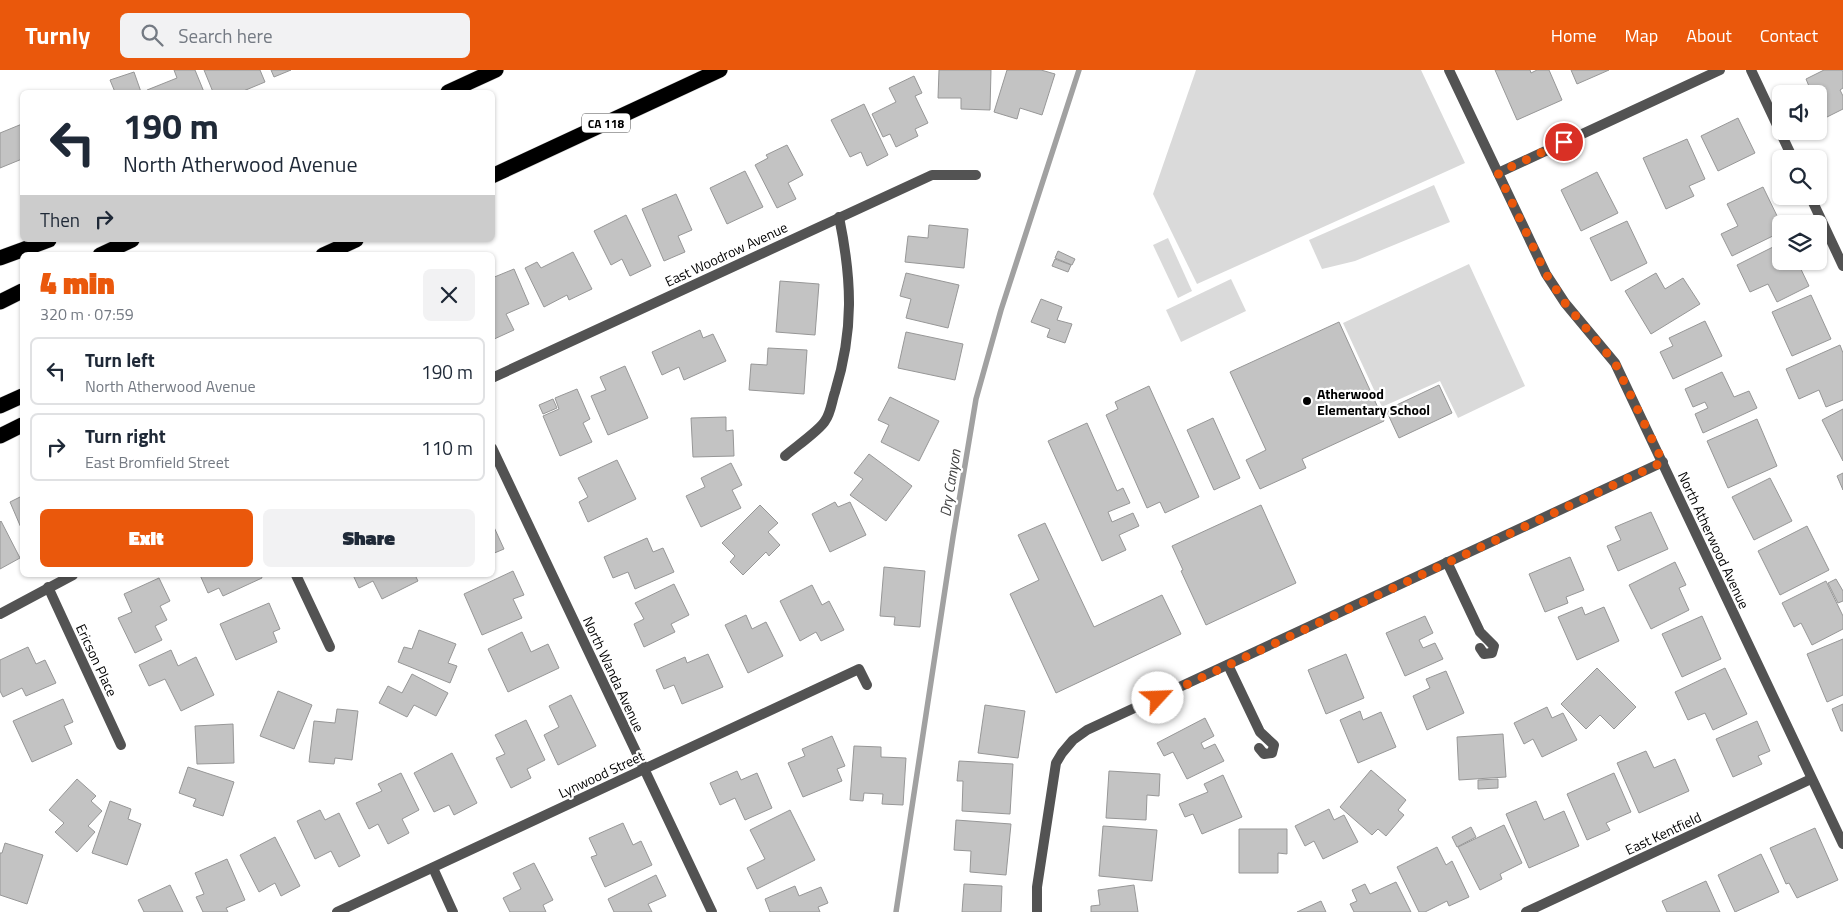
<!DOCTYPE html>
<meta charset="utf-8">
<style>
:root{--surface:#fff;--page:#f2f2f3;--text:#1f2937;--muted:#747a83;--line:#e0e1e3;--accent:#ea580c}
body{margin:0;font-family:"Titillium Web",sans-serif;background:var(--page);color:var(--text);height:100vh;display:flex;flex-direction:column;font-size:19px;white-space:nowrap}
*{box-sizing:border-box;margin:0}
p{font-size:16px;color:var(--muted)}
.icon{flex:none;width:28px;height:28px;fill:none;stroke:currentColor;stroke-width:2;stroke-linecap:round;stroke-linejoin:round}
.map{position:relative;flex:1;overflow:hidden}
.details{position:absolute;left:20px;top:182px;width:475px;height:325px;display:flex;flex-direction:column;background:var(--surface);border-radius:8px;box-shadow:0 1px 4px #0004}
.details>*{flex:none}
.top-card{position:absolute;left:20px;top:20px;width:475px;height:152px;border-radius:8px;box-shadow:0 1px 4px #0004;background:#fff;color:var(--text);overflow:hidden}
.tools{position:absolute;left:1772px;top:15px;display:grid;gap:10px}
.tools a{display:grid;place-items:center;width:55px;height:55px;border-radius:8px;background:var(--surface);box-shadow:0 1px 4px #0004;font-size:25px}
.pin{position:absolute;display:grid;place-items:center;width:42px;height:42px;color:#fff;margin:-21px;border:2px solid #fff;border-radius:50%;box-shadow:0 1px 5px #0007}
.me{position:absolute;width:55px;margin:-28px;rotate:65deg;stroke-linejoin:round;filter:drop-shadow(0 0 4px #0008)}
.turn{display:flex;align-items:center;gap:18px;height:105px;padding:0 20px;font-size:22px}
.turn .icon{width:65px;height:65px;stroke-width:2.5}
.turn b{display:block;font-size:35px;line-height:42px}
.then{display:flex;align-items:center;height:48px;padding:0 20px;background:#0003;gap:10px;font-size:19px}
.round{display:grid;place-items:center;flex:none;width:52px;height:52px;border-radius:8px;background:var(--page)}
.headline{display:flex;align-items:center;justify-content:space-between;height:85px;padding:0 20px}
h1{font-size:30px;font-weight:800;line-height:38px;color:var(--accent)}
.button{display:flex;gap:10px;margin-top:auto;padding:10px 20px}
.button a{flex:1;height:58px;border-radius:8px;background:var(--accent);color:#fff;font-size:20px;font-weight:800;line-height:58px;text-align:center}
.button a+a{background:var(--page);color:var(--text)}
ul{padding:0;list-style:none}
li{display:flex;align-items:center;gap:15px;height:68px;margin:0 10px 8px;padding:0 10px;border:2px solid var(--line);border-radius:8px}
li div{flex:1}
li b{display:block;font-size:19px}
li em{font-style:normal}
header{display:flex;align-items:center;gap:30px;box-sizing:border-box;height:70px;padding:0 25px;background:var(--accent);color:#fff}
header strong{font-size:24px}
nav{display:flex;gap:28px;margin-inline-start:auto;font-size:18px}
.search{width:350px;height:45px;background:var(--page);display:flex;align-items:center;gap:12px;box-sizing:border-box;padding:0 18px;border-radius:8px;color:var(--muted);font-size:19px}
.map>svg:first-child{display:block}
.green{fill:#dadada}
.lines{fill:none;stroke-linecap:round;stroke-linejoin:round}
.stream{stroke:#a1a1a1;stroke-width:5.5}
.building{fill:#c3c3c3;stroke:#979797}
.highway-casing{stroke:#dbdbdb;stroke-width:16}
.street{stroke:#535353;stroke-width:10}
.highway{stroke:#000;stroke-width:15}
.route{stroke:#ea580c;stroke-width:9;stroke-dasharray:0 16.2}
.poi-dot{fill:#000;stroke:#fff;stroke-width:2}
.labels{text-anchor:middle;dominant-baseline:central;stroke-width:4.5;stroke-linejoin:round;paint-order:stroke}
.shield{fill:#fff;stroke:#4c4c4c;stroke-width:1}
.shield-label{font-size:12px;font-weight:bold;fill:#000}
.street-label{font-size:14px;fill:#000;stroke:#fff}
.poi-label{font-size:14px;font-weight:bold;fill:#000;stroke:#fff;text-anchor:start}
.water-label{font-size:15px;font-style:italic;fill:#424242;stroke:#fff}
</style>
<header>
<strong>Turnly</strong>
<div class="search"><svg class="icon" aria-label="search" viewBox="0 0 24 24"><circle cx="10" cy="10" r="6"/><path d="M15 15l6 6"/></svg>Search here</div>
<nav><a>Home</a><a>Map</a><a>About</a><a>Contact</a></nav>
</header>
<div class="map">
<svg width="1843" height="842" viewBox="0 0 1843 842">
<rect width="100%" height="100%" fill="#fff"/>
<g class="green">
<path d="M 1196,0 L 1421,0 L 1465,93 L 1197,214 L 1153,124 Z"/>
<path d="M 1434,115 L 1450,152 L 1355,191 L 1322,199 L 1309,170 Z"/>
<path d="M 1168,168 L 1192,221 L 1178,228 L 1153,175 Z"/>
<path d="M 1469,194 L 1525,316 L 1458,348 L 1440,311 L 1382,337 L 1343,253 Z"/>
<path d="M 1231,209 L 1246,241 L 1181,272 L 1166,240 Z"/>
</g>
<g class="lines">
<path class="stream" d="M 896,842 L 953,467 L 976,329 L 1001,240 L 1079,0"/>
</g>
<g class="building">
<path d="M 174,0 L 195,0 L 204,22 L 148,22 L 147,20 L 177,8 Z"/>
<path d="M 204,0 L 260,0 L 265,12 L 241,22 L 213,22 Z"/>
<path d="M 271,0 L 291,0 L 274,7 Z"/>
<path d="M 939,0 L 991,0 L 990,40 L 961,39 L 961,28 L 938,28 Z"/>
<path d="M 1007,0 L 1041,0 L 1055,4 L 1042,45 L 1020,38 L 1017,49 L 994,42 Z"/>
<path d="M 1495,0 L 1530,0 L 1531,3 L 1537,0 L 1549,0 L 1562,30 L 1517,50 Z"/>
<path d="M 1571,0 L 1609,0 L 1577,14 Z"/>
<path d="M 1824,0 L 1842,0 L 1843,2 L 1843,18 L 1840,20 L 1843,26 L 1843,39 L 1819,51 L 1819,24 L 1805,24 L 1811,21 L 1806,9 Z"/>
<path d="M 134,2 L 141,22 L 115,22 L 110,10 Z"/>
<path d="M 914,6 L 922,23 L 915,26 L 928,53 L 915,59 L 918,66 L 896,77 L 890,64 L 883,67 L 872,44 L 896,32 L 889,18 Z"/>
<path d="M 864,34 L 888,85 L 867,96 L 861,82 L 850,87 L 831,50 Z"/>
<path d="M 1738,48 L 1755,83 L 1718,101 L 1701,66 Z"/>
<path d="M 22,54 L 22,89 L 0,98 L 0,63 Z"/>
<path d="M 1687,69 L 1705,109 L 1689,116 L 1694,126 L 1666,139 L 1643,88 Z"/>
<path d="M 787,75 L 803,105 L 788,113 L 796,129 L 777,138 L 755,95 L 768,88 L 766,85 Z"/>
<path d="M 745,101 L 763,137 L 727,154 L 710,118 Z"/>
<path d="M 1597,102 L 1618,143 L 1581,161 L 1561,120 Z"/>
<path d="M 1763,117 L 1781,154 L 1781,162 L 1732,186 L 1721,164 L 1738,156 L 1727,134 Z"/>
<path d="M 676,124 L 692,160 L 678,166 L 685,182 L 664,191 L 642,139 Z"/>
<path d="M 626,145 L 651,196 L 630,206 L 622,189 L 611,195 L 594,161 Z"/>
<path d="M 1627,151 L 1647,193 L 1611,211 L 1590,168 Z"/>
<path d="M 929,155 L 968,159 L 964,198 L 905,192 L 908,166 L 928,168 Z"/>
<path d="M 1781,173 L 1781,191 L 1797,191 L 1809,216 L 1777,232 L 1768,214 L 1750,222 L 1737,195 Z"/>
<path d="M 1058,181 L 1075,189 L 1072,195 L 1055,188 Z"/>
<path d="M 573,182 L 592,219 L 569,230 L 567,225 L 544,237 L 525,198 L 537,192 L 541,198 Z"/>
<path d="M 1055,189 L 1071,195 L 1068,202 L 1052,196 Z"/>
<path d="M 514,199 L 529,234 L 506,244 L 514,260 L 492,270 L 492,208 Z"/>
<path d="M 906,203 L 959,215 L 948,258 L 906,248 L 911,229 L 900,226 Z"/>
<path d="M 1656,203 L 1665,219 L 1683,208 L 1700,234 L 1651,264 L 1625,221 Z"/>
<path d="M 780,211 L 819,214 L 815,265 L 776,262 Z"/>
<path d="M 1811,225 L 1831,269 L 1792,286 L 1772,242 Z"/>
<path d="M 1041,229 L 1062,237 L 1057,250 L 1072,254 L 1065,273 L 1047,267 L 1050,259 L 1031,252 Z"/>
<path d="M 1705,251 L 1722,286 L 1673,309 L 1660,282 L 1673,276 L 1669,268 Z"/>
<path d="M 1339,252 L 1384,351 L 1302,389 L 1306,398 L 1260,419 L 1246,390 L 1266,380 L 1230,302 Z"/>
<path d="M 700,260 L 703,268 L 713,264 L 726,291 L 684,310 L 679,297 L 662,305 L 652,282 Z"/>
<path d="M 906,262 L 963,274 L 955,310 L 898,298 Z"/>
<path d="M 1840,275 L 1843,283 L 1843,330 L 1826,337 L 1819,320 L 1799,329 L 1786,299 Z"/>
<path d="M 768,278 L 807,280 L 804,324 L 749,320 L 751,294 L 767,295 Z"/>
<path d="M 625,296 L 648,348 L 608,365 L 591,326 L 606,320 L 600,307 Z"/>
<path d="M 1722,302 L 1734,327 L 1749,321 L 1757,338 L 1703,363 L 1695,344 L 1708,338 L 1705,332 L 1693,337 L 1685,319 Z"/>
<path d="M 1439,315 L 1452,343 L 1399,368 L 1386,340 Z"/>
<path d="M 1149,316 L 1199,427 L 1165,443 L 1160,432 L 1147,438 L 1106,345 L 1118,339 L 1115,332 Z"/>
<path d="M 577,319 L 590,349 L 583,353 L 592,372 L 560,386 L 543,346 L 559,339 L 555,328 Z"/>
<path d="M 890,327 L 939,351 L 919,391 L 881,372 L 889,355 L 878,350 Z"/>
<path d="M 553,329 L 557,338 L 543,344 L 539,335 Z"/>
<path d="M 1843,339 L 1843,391 L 1822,350 Z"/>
<path d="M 726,347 L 726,361 L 733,360 L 734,386 L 693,387 L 691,348 Z"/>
<path d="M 1213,348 L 1240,408 L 1214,420 L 1187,360 Z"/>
<path d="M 1757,349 L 1777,396 L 1728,418 L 1707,371 Z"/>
<path d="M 1087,353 L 1117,421 L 1123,418 L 1130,433 L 1108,442 L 1112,452 L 1133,443 L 1139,456 L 1119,465 L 1126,480 L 1102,491 L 1048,371 Z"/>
<path d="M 869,384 L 912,416 L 886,451 L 850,425 L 863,409 L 854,403 Z"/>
<path d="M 617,390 L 636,429 L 588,452 L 579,432 L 588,427 L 578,408 Z"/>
<path d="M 731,393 L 742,415 L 732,420 L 741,438 L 701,457 L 686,426 L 705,417 L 701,408 Z"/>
<path d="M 1843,403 L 1843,420 L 1837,406 Z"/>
<path d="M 1770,408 L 1792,451 L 1754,470 L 1732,427 Z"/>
<path d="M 22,426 L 22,460 L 10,432 Z"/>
<path d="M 835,432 L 838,437 L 850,432 L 866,465 L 830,482 L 812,444 Z"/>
<path d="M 760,435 L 778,453 L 768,462 L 780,475 L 769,486 L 766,482 L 743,505 L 730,492 L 735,486 L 722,473 Z"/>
<path d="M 1261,435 L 1296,513 L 1206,555 L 1181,501 L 1183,500 L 1172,476 Z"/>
<path d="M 1651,442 L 1668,479 L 1618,501 L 1607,476 L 1621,470 L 1615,457 Z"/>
<path d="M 1,451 L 20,488 L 0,499 L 0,452 Z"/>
<path d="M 1045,453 L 1094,557 L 1162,525 L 1181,564 L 1056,623 L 1010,524 L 1039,510 L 1018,465 Z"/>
<path d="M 493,455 L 504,479 L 492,484 L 492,455 Z"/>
<path d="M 1807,456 L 1829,500 L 1780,525 L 1758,481 Z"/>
<path d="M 647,468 L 653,482 L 663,478 L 674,502 L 635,519 L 628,502 L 613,508 L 604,487 Z"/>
<path d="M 1570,487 L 1584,520 L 1566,527 L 1568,533 L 1545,542 L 1529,504 Z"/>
<path d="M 1675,492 L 1686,515 L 1679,518 L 1689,540 L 1651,559 L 1629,515 Z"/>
<path d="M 884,497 L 925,501 L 920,557 L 894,555 L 895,547 L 880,546 Z"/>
<path d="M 513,501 L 524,525 L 513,529 L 522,548 L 482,565 L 464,524 Z"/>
<path d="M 200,505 L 261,505 L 262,508 L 223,526 L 219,518 L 208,523 Z"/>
<path d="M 353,505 L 415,505 L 418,511 L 382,529 L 373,511 L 359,518 Z"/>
<path d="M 159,508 L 170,531 L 160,536 L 167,550 L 155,556 L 162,570 L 135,583 L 118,548 L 132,542 L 124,524 Z"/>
<path d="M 1836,509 L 1843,521 L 1843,531 L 1838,533 L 1828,513 Z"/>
<path d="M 1826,511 L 1843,546 L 1843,559 L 1812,575 L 1801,553 L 1794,557 L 1782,533 Z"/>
<path d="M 674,514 L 689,545 L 671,554 L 675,562 L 644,577 L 634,554 L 644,549 L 635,533 Z"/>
<path d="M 812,515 L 822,535 L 829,531 L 844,560 L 821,571 L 816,562 L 800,571 L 780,531 Z"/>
<path d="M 269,533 L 280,559 L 273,562 L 277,572 L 236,590 L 220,554 Z"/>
<path d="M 1582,537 L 1585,545 L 1604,537 L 1619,571 L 1577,590 L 1558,547 Z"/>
<path d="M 746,545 L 752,559 L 766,552 L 783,586 L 748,603 L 725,555 Z"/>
<path d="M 1425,546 L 1433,563 L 1419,570 L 1423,578 L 1435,573 L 1443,589 L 1405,606 L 1386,563 Z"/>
<path d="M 1702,546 L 1721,589 L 1682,607 L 1662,564 Z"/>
<path d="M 419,560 L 456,574 L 448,593 L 457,596 L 450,613 L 398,592 L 404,577 L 412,579 Z"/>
<path d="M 522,562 L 531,582 L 548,574 L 559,598 L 508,622 L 488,579 Z"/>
<path d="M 1843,569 L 1843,625 L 1827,632 L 1807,584 Z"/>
<path d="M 28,577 L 36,594 L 45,590 L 56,613 L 26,626 L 22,618 L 3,627 L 0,621 L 0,590 Z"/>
<path d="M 171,580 L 178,596 L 196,587 L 214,625 L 181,641 L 165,609 L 149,616 L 139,595 Z"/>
<path d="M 708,584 L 723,617 L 682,634 L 674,615 L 664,619 L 656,600 L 685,587 L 687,593 Z"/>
<path d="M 1346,584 L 1364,628 L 1326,644 L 1308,600 Z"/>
<path d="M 1597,598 L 1636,637 L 1614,659 L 1600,645 L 1586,659 L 1561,634 Z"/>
<path d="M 1725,598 L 1747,644 L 1713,660 L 1705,643 L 1688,650 L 1675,622 Z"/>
<path d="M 1446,601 L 1464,643 L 1427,660 L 1413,626 L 1430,618 L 1426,609 Z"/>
<path d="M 412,604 L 448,623 L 436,646 L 414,635 L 407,647 L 379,633 L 388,616 L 402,623 Z"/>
<path d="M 278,621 L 312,635 L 294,679 L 260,666 Z"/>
<path d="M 571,625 L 596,676 L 558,695 L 544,665 L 559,657 L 549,636 Z"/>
<path d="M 63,629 L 73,652 L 64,656 L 72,674 L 32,692 L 13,651 Z"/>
<path d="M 1843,634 L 1843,661 L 1841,661 L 1832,639 Z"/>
<path d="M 985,635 L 1025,641 L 1018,688 L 978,683 Z"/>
<path d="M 1547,637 L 1552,648 L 1563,643 L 1577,670 L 1542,687 L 1533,669 L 1524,674 L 1514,653 Z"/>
<path d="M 337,639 L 358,641 L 352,690 L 335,688 L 334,694 L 309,692 L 314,651 L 335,653 Z"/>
<path d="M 1360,641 L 1363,650 L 1381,642 L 1396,677 L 1358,693 L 1340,650 Z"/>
<path d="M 1205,648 L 1214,666 L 1201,673 L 1204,679 L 1215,674 L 1224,691 L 1187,709 L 1173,682 L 1164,686 L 1157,673 Z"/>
<path d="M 526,650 L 545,690 L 527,699 L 531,708 L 511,718 L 496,688 L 505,684 L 495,665 Z"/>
<path d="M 1757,651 L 1770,681 L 1758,686 L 1762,694 L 1733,707 L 1716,669 Z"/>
<path d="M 233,654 L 234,693 L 197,694 L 195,656 Z"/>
<path d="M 1503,664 L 1506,707 L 1459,710 L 1457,667 Z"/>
<path d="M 832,666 L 845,696 L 837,699 L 842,711 L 803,727 L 788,693 L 805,686 L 802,679 Z"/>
<path d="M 854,676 L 881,677 L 881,687 L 906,688 L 903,735 L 882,734 L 883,724 L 864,723 L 863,731 L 850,730 Z"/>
<path d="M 1646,681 L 1654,698 L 1675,689 L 1689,721 L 1639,743 L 1617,693 Z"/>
<path d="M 452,683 L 477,733 L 454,745 L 449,735 L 434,742 L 414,703 Z"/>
<path d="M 959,691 L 1013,694 L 1010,744 L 962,741 L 963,711 L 957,711 Z"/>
<path d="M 188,697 L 234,712 L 223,746 L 193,736 L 196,729 L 179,723 Z"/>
<path d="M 1371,700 L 1406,730 L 1398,740 L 1404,745 L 1386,766 L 1378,759 L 1372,765 L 1340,737 Z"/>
<path d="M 737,701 L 741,710 L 757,703 L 772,738 L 745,750 L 735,728 L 720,735 L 710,713 Z"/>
<path d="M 1109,701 L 1160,704 L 1159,726 L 1147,725 L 1146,750 L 1106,748 Z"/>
<path d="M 401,703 L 419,740 L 402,749 L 409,763 L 388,774 L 378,754 L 369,759 L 356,733 L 382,721 L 378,714 Z"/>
<path d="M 1614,703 L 1631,742 L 1606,753 L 1610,760 L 1587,770 L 1567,724 Z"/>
<path d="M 1223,705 L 1242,747 L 1202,764 L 1193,744 L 1185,747 L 1179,734 L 1208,722 L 1204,714 Z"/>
<path d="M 77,709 L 96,726 L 91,731 L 102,741 L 88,756 L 95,762 L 77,782 L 55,762 L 64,753 L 49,740 Z"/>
<path d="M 1498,709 L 1498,718 L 1478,719 L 1478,710 Z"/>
<path d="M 110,731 L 131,739 L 128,749 L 141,754 L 127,795 L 92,783 Z"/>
<path d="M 1536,731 L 1544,750 L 1564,741 L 1579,776 L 1529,798 L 1506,744 Z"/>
<path d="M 1329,739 L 1334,750 L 1344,745 L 1358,772 L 1323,789 L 1314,771 L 1305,776 L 1295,756 Z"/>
<path d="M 320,740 L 325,750 L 339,743 L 360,786 L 339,797 L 331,781 L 315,789 L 297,751 Z"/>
<path d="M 790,740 L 815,790 L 757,819 L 747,798 L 765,789 L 750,760 Z"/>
<path d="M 956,750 L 1011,754 L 1006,805 L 970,802 L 971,781 L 954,780 Z"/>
<path d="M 623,753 L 633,775 L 641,771 L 652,795 L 605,817 L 591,787 L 597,785 L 589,768 Z"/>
<path d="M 1504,755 L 1522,793 L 1500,804 L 1502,809 L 1480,820 L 1458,777 Z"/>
<path d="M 1103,756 L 1157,760 L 1152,811 L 1099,806 Z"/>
<path d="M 1471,757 L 1476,767 L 1457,777 L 1452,767 Z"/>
<path d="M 1815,758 L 1838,810 L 1797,828 L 1789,813 L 1786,814 L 1770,778 Z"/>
<path d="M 1239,759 L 1287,759 L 1287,784 L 1278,783 L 1278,803 L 1239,803 Z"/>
<path d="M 275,767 L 300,816 L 281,826 L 275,813 L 259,822 L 240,785 Z"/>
<path d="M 5,773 L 43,785 L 27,834 L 0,825 L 0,783 L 2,783 Z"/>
<path d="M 1437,777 L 1446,795 L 1452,791 L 1469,827 L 1449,836 L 1447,831 L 1425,842 L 1419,842 L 1397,797 Z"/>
<path d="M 1761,784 L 1779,822 L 1735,842 L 1718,805 Z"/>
<path d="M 227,789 L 245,830 L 226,838 L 228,842 L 203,842 L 196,827 L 204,824 L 195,803 Z"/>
<path d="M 534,793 L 553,830 L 543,835 L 546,842 L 510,842 L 503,828 L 521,819 L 513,803 Z"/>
<path d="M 656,805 L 666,826 L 648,834 L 652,842 L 614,842 L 608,829 Z"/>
<path d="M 1706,811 L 1720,842 L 1667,842 L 1662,831 Z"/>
<path d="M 1396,812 L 1411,842 L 1354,842 L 1350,834 L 1357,831 L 1352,820 L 1365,814 L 1370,824 Z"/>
<path d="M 964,814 L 1002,816 L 1001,842 L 962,842 Z"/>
<path d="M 170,815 L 183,842 L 144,842 L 138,830 Z"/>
<path d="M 1134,815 L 1138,842 L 1091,842 L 1091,836 L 1100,835 L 1098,820 Z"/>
<path d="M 795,816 L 799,826 L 821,817 L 828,833 L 818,837 L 820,842 L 770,842 L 765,829 Z"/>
<path d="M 1321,831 L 1326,842 L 1297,842 Z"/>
</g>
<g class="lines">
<g class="highway-casing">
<g id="highway">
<path d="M 448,22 L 496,0"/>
<path d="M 492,106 L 720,0"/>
<path d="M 100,185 L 132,170"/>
<path d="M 323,185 L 356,170"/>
<path d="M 0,188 L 49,170"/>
<path d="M 0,232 L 22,221"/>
<path d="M 0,336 L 22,326"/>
<path d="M 0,366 L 22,355"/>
</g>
</g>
<g class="street">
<path d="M 1449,0 L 1546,204 L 1565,233 L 1615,293 L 1843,774"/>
<path d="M 1751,0 L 1793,89"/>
<path d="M 1498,103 L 1720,0"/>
<path d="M 1810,126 L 1843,196"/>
<path d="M 492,308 L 932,105 L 976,105"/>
<path d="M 492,378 L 712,842"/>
<path d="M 785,386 C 794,378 820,360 825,351 C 831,343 832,330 835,322 C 854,260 852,210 839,147"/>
<path d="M 1447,492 L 1480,562 L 1494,576 L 1492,583 L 1484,584 L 1480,578"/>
<path d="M 296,505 L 330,577"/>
<path d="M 48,517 L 121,675"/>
<path d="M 0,544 L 73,505"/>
<path d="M 1228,595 L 1260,662 L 1274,675 L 1272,683 L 1264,684 L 1259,678"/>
<path d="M 433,798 L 453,842"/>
<path d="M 337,842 L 859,599 L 867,615"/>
<path d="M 1037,842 L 1037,817 L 1056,693 L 1062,683 L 1073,670 L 1087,660 L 1663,392"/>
<path d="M 1526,842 L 1811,709"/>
</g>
<use href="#highway" class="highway"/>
</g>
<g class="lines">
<path class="route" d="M 1158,628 L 1663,392 L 1615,293 L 1565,233 L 1546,204 L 1498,103 L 1564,72"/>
</g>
<circle class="poi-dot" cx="1307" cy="331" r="5"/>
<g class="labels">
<rect class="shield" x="582" y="43.5" width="48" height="19" rx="4"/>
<g class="shield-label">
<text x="606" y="53">CA 118</text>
</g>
<g class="street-label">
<text transform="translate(726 184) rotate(-25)">East Woodrow Avenue</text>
<text transform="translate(1714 470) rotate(65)">North Atherwood Avenue</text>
<text transform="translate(97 590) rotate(65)">Ericson Place</text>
<text transform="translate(614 604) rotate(65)">North Wanda Avenue</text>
<text transform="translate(601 704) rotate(-25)">Lynwood Street</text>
<text transform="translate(1663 763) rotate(-25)">East Kentfield</text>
</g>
<g class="poi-label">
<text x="1317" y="323">Atherwood<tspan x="1317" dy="16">Elementary School</tspan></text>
</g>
<g class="water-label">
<text transform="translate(950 413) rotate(-81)">Dry Canyon</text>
</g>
</g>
</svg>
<div class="tools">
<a><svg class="icon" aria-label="sound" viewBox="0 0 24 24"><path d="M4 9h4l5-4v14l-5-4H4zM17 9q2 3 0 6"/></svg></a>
<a><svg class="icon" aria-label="search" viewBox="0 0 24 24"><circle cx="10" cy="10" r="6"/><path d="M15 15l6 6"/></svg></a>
<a><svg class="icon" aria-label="layers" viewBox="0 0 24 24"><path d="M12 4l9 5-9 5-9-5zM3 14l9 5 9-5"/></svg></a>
</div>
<div class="pin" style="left:1564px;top:72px;background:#d93025"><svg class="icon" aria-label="arrive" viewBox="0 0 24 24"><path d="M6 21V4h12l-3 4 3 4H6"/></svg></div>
<svg class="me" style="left:1158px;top:628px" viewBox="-20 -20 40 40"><circle r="19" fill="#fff"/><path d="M0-13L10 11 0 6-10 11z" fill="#ea580c"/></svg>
<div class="top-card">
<div class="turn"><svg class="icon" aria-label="left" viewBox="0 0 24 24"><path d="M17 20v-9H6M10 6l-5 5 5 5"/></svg><div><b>190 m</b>North Atherwood Avenue</div></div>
<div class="then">Then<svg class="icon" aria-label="right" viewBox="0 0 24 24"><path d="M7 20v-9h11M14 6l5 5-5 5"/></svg></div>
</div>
<section class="details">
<div class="headline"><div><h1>4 min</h1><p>320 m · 07:59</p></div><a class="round"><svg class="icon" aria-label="close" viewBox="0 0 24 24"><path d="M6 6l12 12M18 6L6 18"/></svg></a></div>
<ul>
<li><svg class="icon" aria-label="left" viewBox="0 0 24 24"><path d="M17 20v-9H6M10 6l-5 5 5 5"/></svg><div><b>Turn left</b><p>North Atherwood Avenue</p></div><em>190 m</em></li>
<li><svg class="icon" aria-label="right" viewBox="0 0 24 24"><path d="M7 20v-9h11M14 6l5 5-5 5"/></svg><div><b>Turn right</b><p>East Bromfield Street</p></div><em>110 m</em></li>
</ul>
<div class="button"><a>Exit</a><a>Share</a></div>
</section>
</div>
